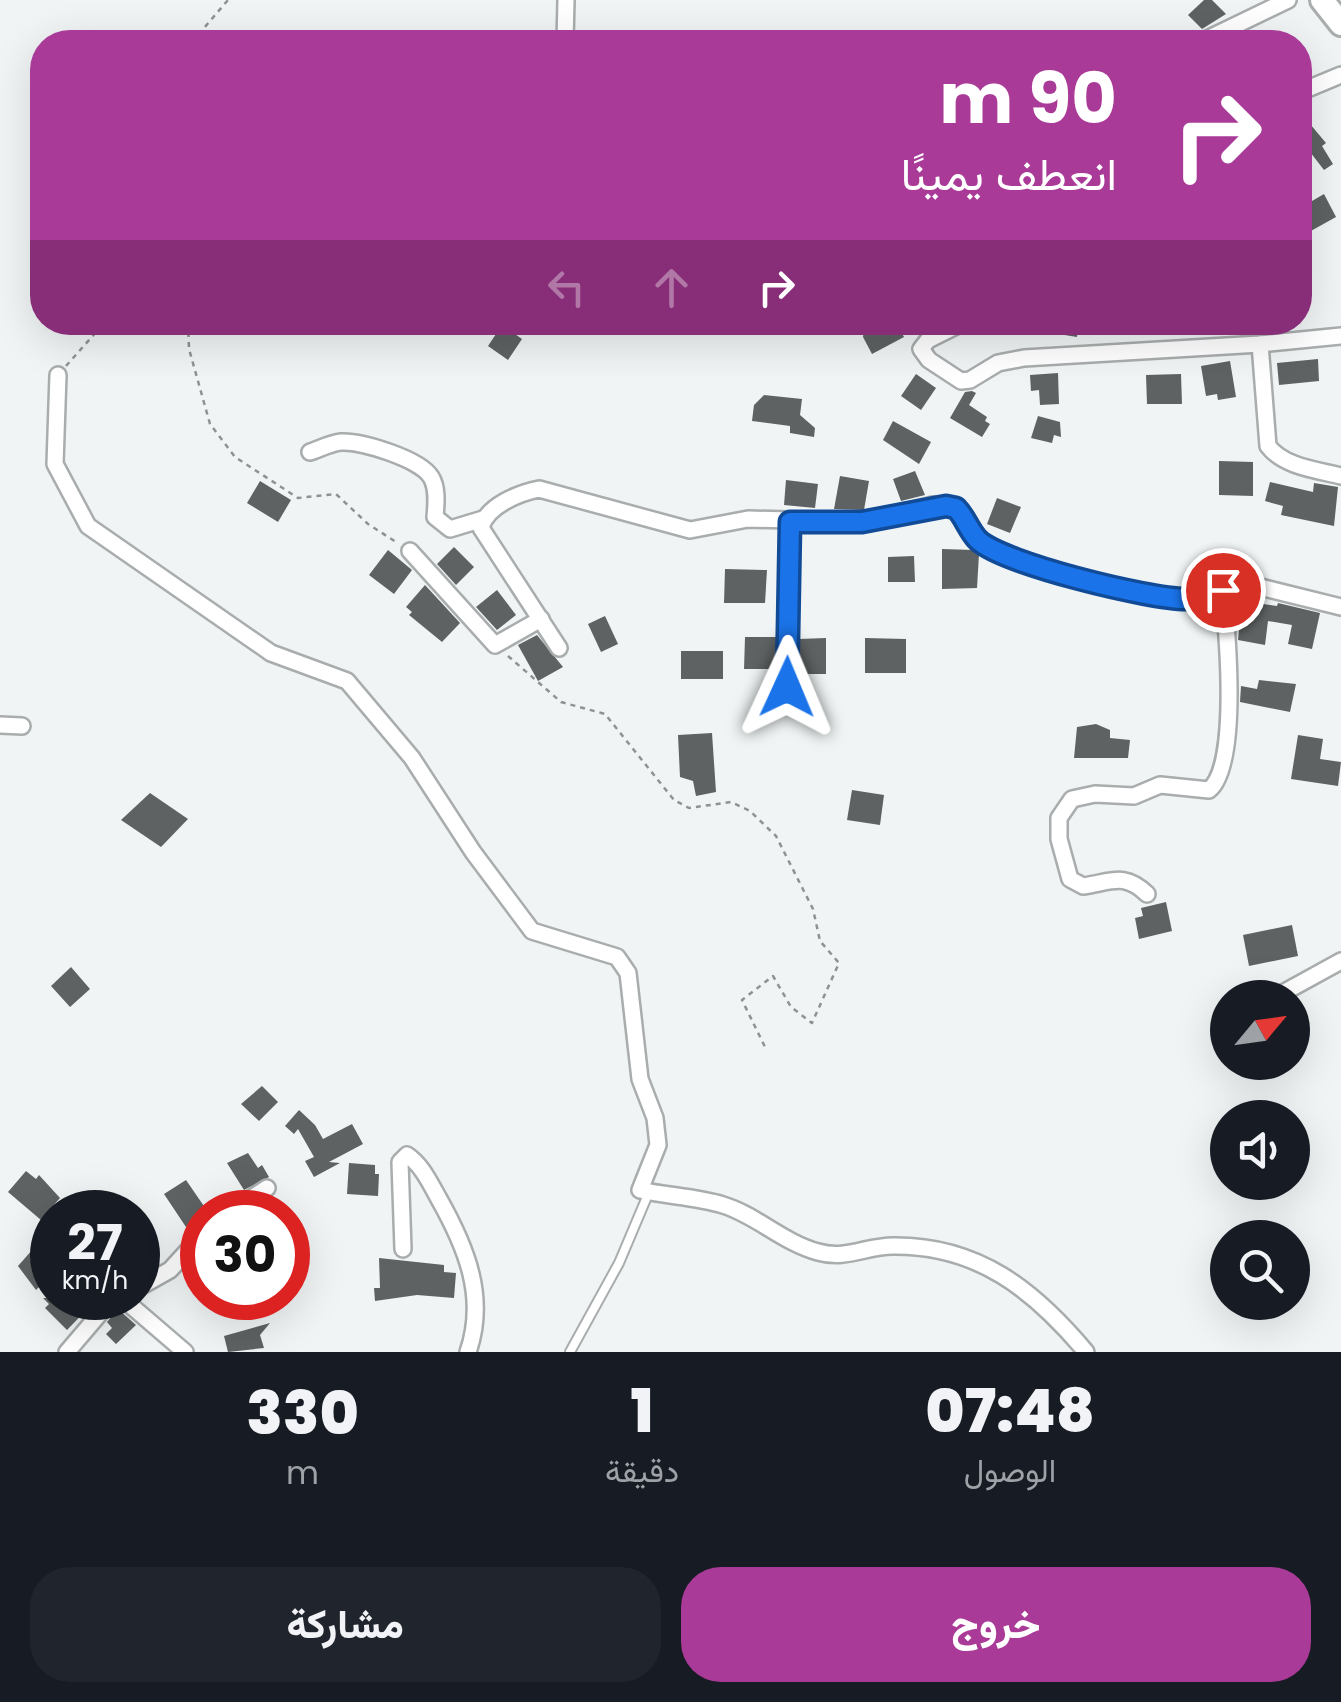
<!DOCTYPE html>
<html lang="ar">
<meta charset="utf-8">
<style>
:root{--surface:#171b24;--page:#20242c;--text:#f1f3f6;--muted:#9ea1a6;--accent:#aa3a97}
body{margin:0;font-family:Poppins,Vazirmatn,sans-serif;background:var(--page);color:var(--text);direction:rtl;height:100vh;display:flex;flex-direction:column;font-size:38px;white-space:nowrap}
*{box-sizing:border-box;margin:0}
p{font-size:32px;color:var(--muted)}
.icon{flex:none;width:55px;height:55px;fill:none;stroke:currentColor;stroke-width:2;stroke-linecap:round;stroke-linejoin:round}
.map{position:relative;height:1352px;overflow:hidden;direction:ltr}
.details{display:flex;flex-direction:column;background:var(--surface);flex:1}
.details>*{flex:none}
.banner{position:absolute;left:30px;top:30px;width:1282px;height:305px;border-radius:40px;box-shadow:0 10px 40px #0002;direction:rtl;background:#aa3a97;color:#fff;overflow:hidden}
.needle{width:65px;rotate:61deg}
.controls{position:absolute;left:1210px;top:980px;display:grid;gap:20px}
.controls a{display:grid;place-items:center;width:100px;height:100px;border-radius:50%;background:var(--surface);box-shadow:0 10px 40px #0002;font-size:50px}
.speed{position:absolute;left:30px;top:1190px;display:flex;gap:20px;font-size:50px;font-weight:700;text-align:center}
.speed>*{display:grid;place-content:center;width:130px;height:130px;border-radius:50%;background:var(--surface);box-shadow:0 10px 40px #0002;line-height:1}
.speed small{font-size:25px;font-weight:400}
.speed .limit{border:15px solid #d22;background:#fff;color:#111}
.pin{position:absolute;display:grid;place-items:center;width:85px;height:85px;color:#fff;margin:-42px;border:5px solid #fff;border-radius:50%;box-shadow:0 2px 10px #0007}
.me{position:absolute;width:110px;margin:-55px;rotate:1deg;stroke-linejoin:round;filter:drop-shadow(0 0 8px #0008)}
.turn{display:flex;align-items:center;gap:35px;height:210px;padding:0 30px;font-size:45px}
.turn .icon{width:130px;height:130px;stroke-width:2.5}
.turn b{display:block;font-size:70px;line-height:85px}
.lanes{display:flex;align-items:center;height:95px;padding:0 30px;background:#0003;justify-content:center;gap:50px;direction:ltr}
.lanes .off{opacity:.35}
.eta{display:flex;justify-content:space-evenly;align-items:center;height:170px;text-align:center}
.eta b{font-size:60px;font-weight:800;line-height:70px}
.button{display:flex;gap:20px;margin-top:auto;padding:20px 30px}
.button a{flex:1;height:115px;border-radius:40px;background:var(--accent);color:#fff;font-size:40px;font-weight:800;line-height:115px;text-align:center}
.button a+a{background:var(--page);color:var(--text)}
.map>svg:first-child{display:block}
.building{fill:#5e6262}
.lines{fill:none;stroke-linecap:round;stroke-linejoin:round}
.service-casing{stroke:#a9adae;stroke-width:12}
.minor-casing{stroke:#a9adae;stroke-width:20}
.secondary-casing{stroke:#a9adae;stroke-width:28}
.path{stroke:#8f9292;stroke-width:2.5;stroke-dasharray:5 5;stroke-linecap:butt}
.service{stroke:#fff;stroke-width:8}
.minor{stroke:#fff;stroke-width:15}
.secondary{stroke:#fff;stroke-width:22}
.route-casing{stroke:#114b97;stroke-width:25}
.route{stroke:#1a73e8;stroke-width:18}
</style>
<div class="map">
<svg width="1341" height="1352" viewBox="0 0 1341 1352">
<rect width="100%" height="100%" fill="#f0f4f5"/>
<g class="building">
<path d="M 1204,0 L 1212,0 L 1226,14 L 1202,29 L 1188,15 Z"/>
<path d="M 1300,112 L 1326,143 L 1322,146 L 1333,164 L 1324,170 L 1300,139 Z"/>
<path d="M 1324,194 L 1336,217 L 1300,237 L 1300,208 Z"/>
<path d="M 867,322 L 896,322 L 904,337 L 872,354 L 863,337 L 864,330 L 869,326 Z"/>
<path d="M 1021,322 L 1079,322 L 1077,337 L 1021,328 Z"/>
<path d="M 1116,322 L 1188,322 L 1189,331 L 1117,335 Z"/>
<path d="M 502,325 L 522,339 L 508,360 L 488,346 Z"/>
<path d="M 1318,359 L 1319,381 L 1279,385 L 1277,363 Z"/>
<path d="M 1230,361 L 1236,397 L 1218,400 L 1217,394 L 1206,396 L 1201,366 Z"/>
<path d="M 1058,373 L 1059,404 L 1040,405 L 1039,390 L 1031,391 L 1030,375 Z"/>
<path d="M 916,374 L 936,388 L 921,410 L 901,396 Z"/>
<path d="M 1181,374 L 1182,404 L 1147,404 L 1146,375 Z"/>
<path d="M 972,391 L 976,393 L 969,405 L 987,417 L 985,421 L 990,424 L 982,437 L 950,418 L 965,392 Z"/>
<path d="M 764,395 L 802,399 L 800,415 L 815,428 L 814,437 L 790,433 L 790,426 L 752,421 L 754,405 Z"/>
<path d="M 1038,416 L 1060,422 L 1061,437 L 1054,435 L 1052,443 L 1031,438 Z"/>
<path d="M 893,421 L 931,442 L 919,464 L 883,440 Z"/>
<path d="M 1219,461 L 1253,462 L 1253,496 L 1219,495 Z"/>
<path d="M 915,471 L 925,495 L 901,501 L 893,479 Z"/>
<path d="M 840,476 L 869,481 L 864,510 L 834,509 Z"/>
<path d="M 786,480 L 818,484 L 815,508 L 784,505 Z"/>
<path d="M 260,481 L 291,500 L 278,522 L 247,503 Z"/>
<path d="M 1270,482 L 1313,492 L 1314,483 L 1338,487 L 1334,526 L 1281,515 L 1283,506 L 1265,501 Z"/>
<path d="M 997,498 L 1021,507 L 1010,533 L 987,524 Z"/>
<path d="M 454,547 L 474,567 L 456,585 L 437,564 Z"/>
<path d="M 942,549 L 973,550 L 979,554 L 977,588 L 942,589 Z"/>
<path d="M 388,550 L 412,570 L 394,594 L 369,575 Z"/>
<path d="M 914,556 L 915,582 L 888,582 L 888,557 Z"/>
<path d="M 725,569 L 767,570 L 765,603 L 724,603 Z"/>
<path d="M 425,585 L 460,623 L 442,642 L 409,615 L 412,612 L 406,607 Z"/>
<path d="M 497,590 L 516,615 L 497,630 L 476,607 Z"/>
<path d="M 1242,601 L 1277,606 L 1278,603 L 1320,613 L 1312,649 L 1288,644 L 1292,625 L 1268,621 L 1265,645 L 1238,640 Z"/>
<path d="M 605,616 L 618,644 L 601,652 L 588,624 Z"/>
<path d="M 537,635 L 563,667 L 538,681 L 518,645 Z"/>
<path d="M 745,637 L 777,637 L 776,669 L 744,669 Z"/>
<path d="M 826,638 L 826,674 L 798,674 L 799,639 Z"/>
<path d="M 865,638 L 906,639 L 906,673 L 865,673 Z"/>
<rect x="681" y="651" width="42" height="28"/>
<path d="M 1259,680 L 1296,684 L 1290,712 L 1240,702 L 1241,686 L 1257,689 Z"/>
<path d="M 1096,724 L 1110,730 L 1110,738 L 1130,740 L 1128,758 L 1074,758 L 1077,727 Z"/>
<path d="M 712,733 L 716,792 L 696,796 L 693,781 L 680,777 L 678,735 Z"/>
<path d="M 1298,735 L 1323,739 L 1320,759 L 1341,762 L 1338,786 L 1291,779 Z"/>
<path d="M 852,790 L 884,795 L 880,825 L 847,820 Z"/>
<path d="M 150,793 L 188,819 L 161,847 L 121,820 Z"/>
<path d="M 1166,902 L 1172,931 L 1139,939 L 1135,918 L 1143,916 L 1141,908 Z"/>
<path d="M 1292,925 L 1298,956 L 1249,966 L 1243,935 Z"/>
<path d="M 71,967 L 90,989 L 70,1007 L 51,986 Z"/>
<path d="M 262,1086 L 278,1102 L 259,1121 L 241,1104 Z"/>
<path d="M 299,1110 L 315,1125 L 323,1139 L 352,1124 L 363,1144 L 329,1162 L 340,1163 L 314,1177 L 305,1161 L 314,1157 L 298,1129 L 294,1134 L 285,1126 Z"/>
<path d="M 248,1153 L 258,1168 L 262,1165 L 269,1177 L 244,1190 L 227,1163 Z"/>
<path d="M 349,1163 L 375,1165 L 375,1174 L 379,1174 L 378,1196 L 347,1194 Z"/>
<path d="M 26,1171 L 36,1179 L 39,1175 L 60,1198 L 52,1207 L 52,1222 L 44,1217 L 41,1220 L 8,1192 Z"/>
<path d="M 186,1180 L 208,1212 L 202,1212 L 202,1216 L 186,1227 L 164,1194 Z"/>
<path d="M 33,1249 L 52,1260 L 52,1274 L 36,1290 L 18,1266 Z"/>
<path d="M 379,1258 L 444,1265 L 444,1272 L 456,1273 L 454,1298 L 417,1295 L 375,1301 L 374,1288 L 380,1288 Z"/>
<path d="M 43,1298 L 98,1298 L 67,1330 L 45,1308 L 49,1304 Z"/>
<path d="M 118,1309 L 136,1325 L 116,1344 L 106,1334 L 112,1328 L 107,1322 Z"/>
<path d="M 270,1323 L 260,1335 L 264,1348 L 228,1352 L 224,1336 Z"/>
</g>
<g class="lines">
<g class="service-casing">
<path id="service" d="M 570,1352 L 619,1263 L 649,1192"/>
</g>
<g class="minor-casing">
<g id="minor">
<path d="M 565,42 L 566,0"/>
<path d="M 1201,42 L 1288,0"/>
<path d="M 1300,92 L 1341,75"/>
<path d="M 964,322 L 928,340 L 921,349 L 929,360 L 961,381 L 970,380 L 998,363 L 1024,358 L 1260,344 L 1341,336"/>
<path d="M 1260,344 L 1268,446 C 1284,467 1317,470 1341,476"/>
<path d="M 58,375 L 55,464 L 88,526 L 271,653 L 347,681 L 412,758 L 473,852 L 532,931 L 617,957 L 628,973 L 640,1079 L 655,1118 L 658,1145 L 640,1190 C 667,1196 697,1197 723,1205 C 756,1215 782,1242 818,1252 C 846,1260 866,1246 893,1246 C 978,1245 1034,1290 1086,1352"/>
<path d="M 310,452 C 319,449 331,443 341,442 C 362,441 420,459 431,477 C 438,488 436,505 435,517 L 450,529 L 483,519"/>
<path d="M 410,551 L 495,645 L 541,619"/>
<path d="M 559,648 L 481,528 C 486,506 519,493 539,489 L 690,530 L 748,519 L 862,522 L 933,505 L 956,508 C 965,517 969,531 978,540 C 1005,566 1161,604 1198,599 C 1215,597 1225,586 1240,582 L 1341,607"/>
<path d="M 787,687 L 790,522"/>
<path d="M 0,725 L 22,726"/>
<path d="M 1147,894 C 1124,872 1112,882 1083,886 L 1070,879 L 1059,839 L 1059,818 L 1072,799 L 1095,794 L 1134,796 L 1160,785 L 1209,790 C 1240,765 1227,630 1223,590"/>
<path d="M 1281,994 L 1341,961"/>
<path d="M 230,1212 L 267,1188"/>
<path d="M 403,1249 L 400,1162 L 407,1155 C 422,1165 430,1183 439,1199 C 466,1247 487,1297 468,1352"/>
<path d="M 138,1288 L 170,1270 L 202,1235"/>
<path d="M 122,1298 L 185,1352"/>
<path d="M 67,1352 L 113,1298"/>
</g>
</g>
<g class="secondary-casing">
<path id="secondary" d="M 1322,0 L 1341,24"/>
</g>
<g class="path">
<path d="M 192,42 L 228,0"/>
<path d="M 188,322 L 189,349 L 210,424 L 235,457 L 298,498 L 336,494 L 368,524 L 396,542"/>
<path d="M 66,366 L 105,322"/>
<path d="M 508,656 L 561,702 L 605,714 L 674,800 L 689,808 L 731,802 L 750,811 L 776,836 L 813,909 L 820,941 L 839,963 L 812,1023 L 791,1007 L 773,976 L 742,1000 L 765,1047"/>
</g>
<use href="#service" class="service"/>
<use href="#minor" class="minor"/>
<use href="#secondary" class="secondary"/>
</g>
<g class="lines">
<g class="route-casing">
<path id="route" d="M 787,687 L 790,522 L 862,522 L 946,506 L 956,508 C 965,517 969,531 978,540 C 1004,564 1149,599 1186,599 C 1200,599 1212,597 1223,590"/>
</g>
<use href="#route" class="route"/>
</g>
</svg>
<div class="controls">
<a><svg class="needle" viewBox="-14 -14 28 28"><path d="M0-13l5 13h-10z" fill="#e53935"/><path d="M0 13l5-13h-10z" fill="#9ea1a6"/></svg></a>
<a><svg class="icon" aria-label="sound" viewBox="0 0 24 24"><path d="M4 9h4l5-4v14l-5-4H4zM17 9q2 3 0 6"/></svg></a>
<a><svg class="icon" aria-label="search" viewBox="0 0 24 24"><circle cx="10" cy="10" r="6"/><path d="M15 15l6 6"/></svg></a>
</div>
<div class="speed"><div>27<small>km/h</small></div><div class="limit">30</div></div>
<div class="pin" style="left:1223px;top:590px;background:#d93025"><svg class="icon" aria-label="arrive" viewBox="0 0 24 24"><path d="M6 21V4h12l-3 4 3 4H6"/></svg></div>
<svg class="me" style="left:787px;top:687px" viewBox="-20 -20 40 40"><path d="M0-17L14 15 0 8-14 15z" fill="#1a73e8" stroke="#fff" stroke-width="4"/></svg>
<div class="banner">
<div class="turn"><svg class="icon" aria-label="right" viewBox="0 0 24 24"><path d="M7 20v-9h11M14 6l5 5-5 5"/></svg><div><b>90 m</b>انعطف يمينًا</div></div>
<div class="lanes"><svg class="icon off" aria-label="left" viewBox="0 0 24 24"><path d="M17 20v-9H6M10 6l-5 5 5 5"/></svg><svg class="icon off" aria-label="ahead" viewBox="0 0 24 24"><path d="M12 20V5M6 11l6-6 6 6"/></svg><svg class="icon" aria-label="right" viewBox="0 0 24 24"><path d="M7 20v-9h11M14 6l5 5-5 5"/></svg></div>
</div>
</div>
<section class="details">
<div class="eta">
<div><b>07:48</b><p>الوصول</p></div>
<div><b>1</b><p>دقيقة</p></div>
<div><b>330</b><p>m</p></div>
</div>
<div class="button"><a>خروج</a><a>مشاركة</a></div>
</section>
